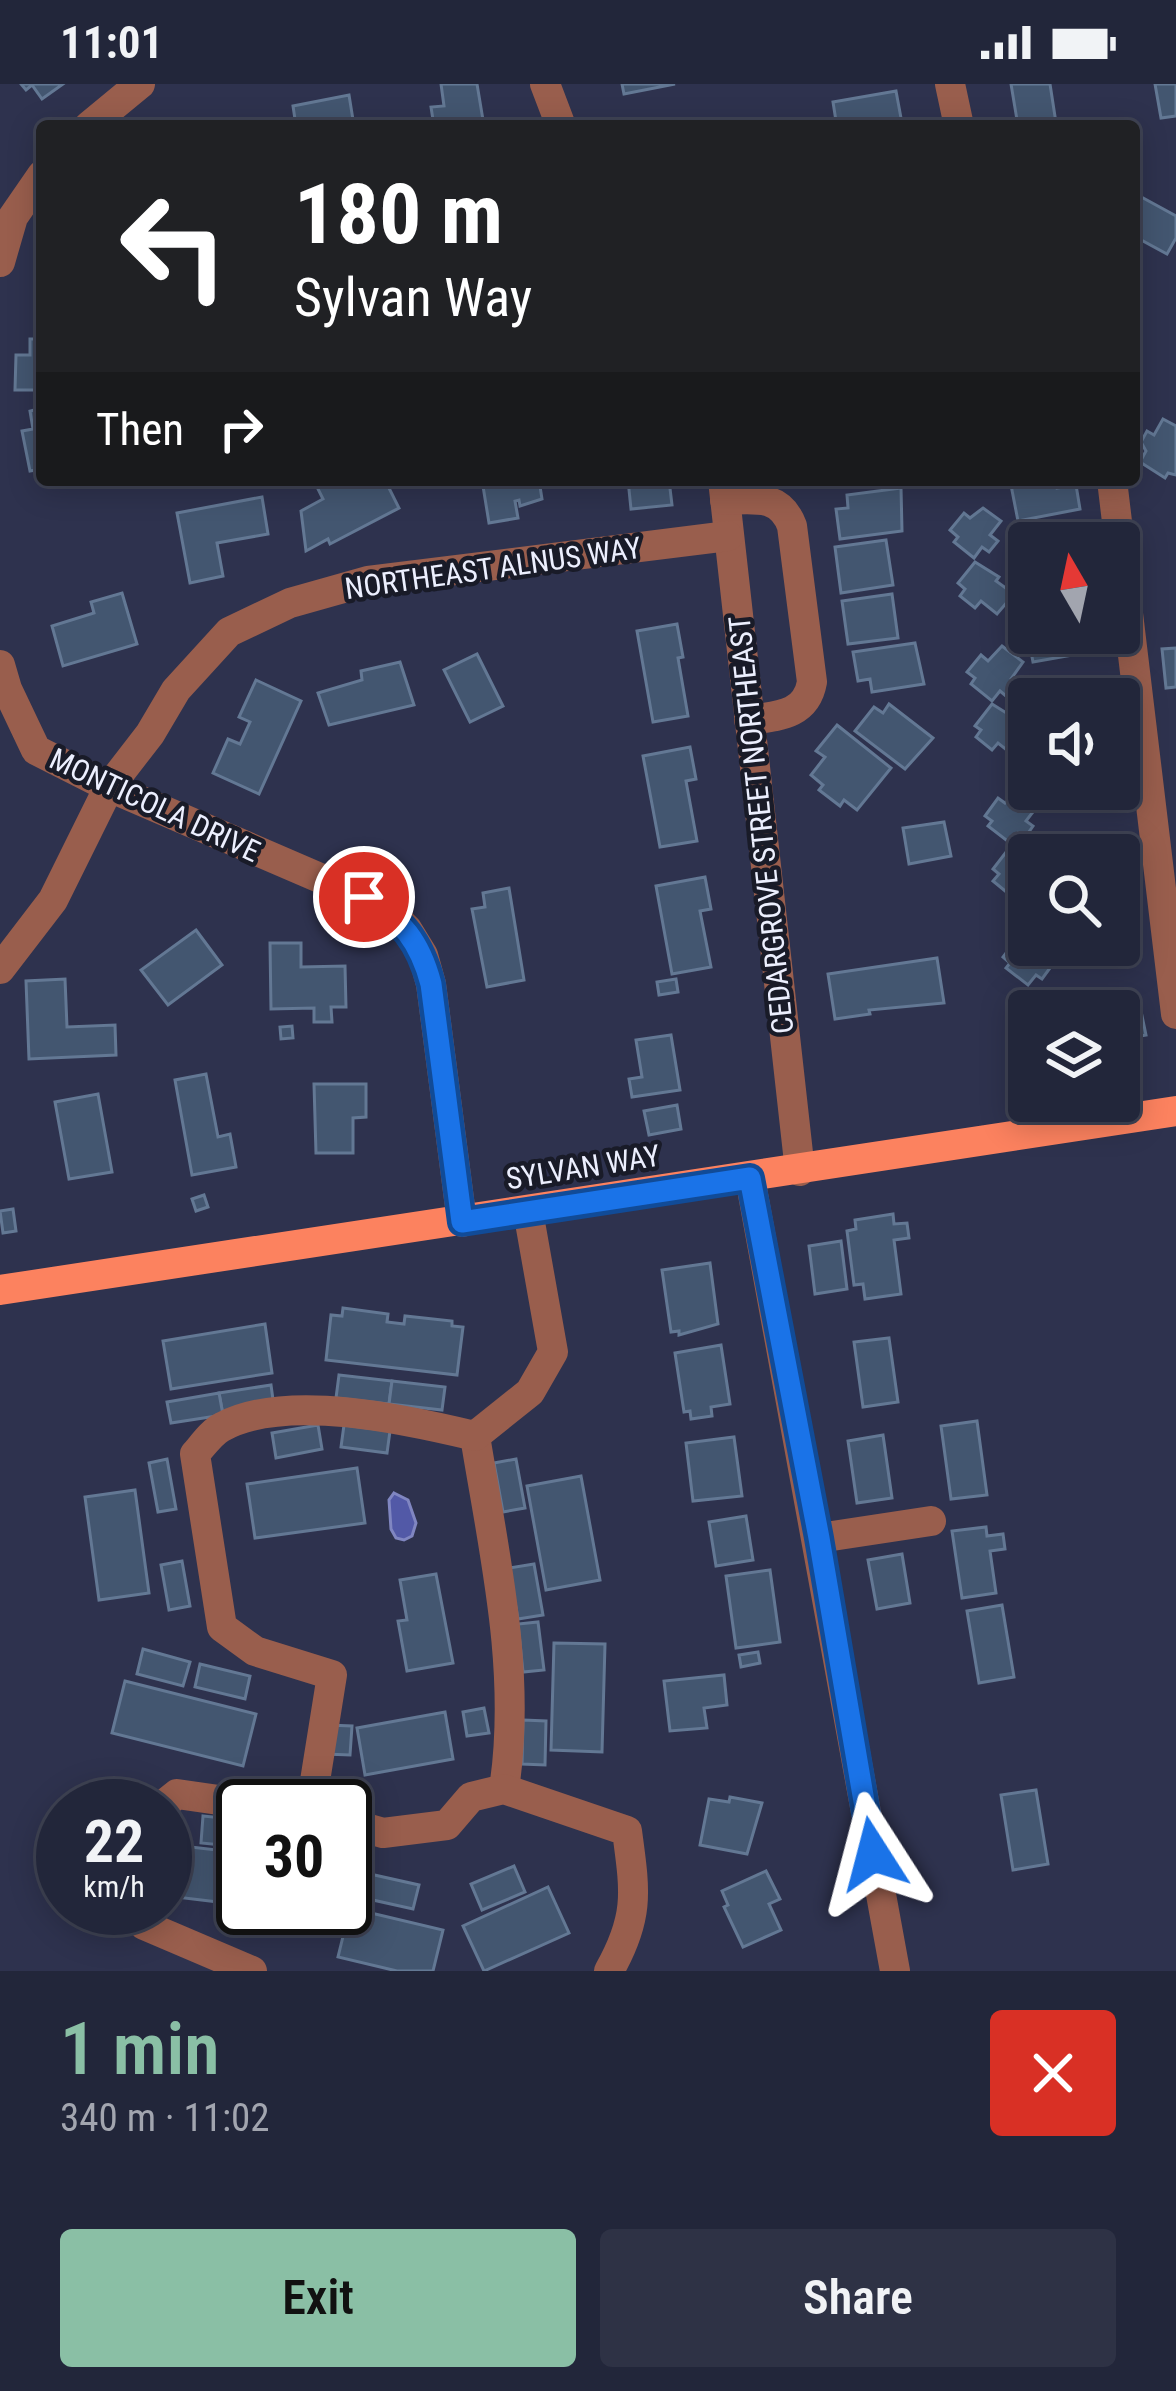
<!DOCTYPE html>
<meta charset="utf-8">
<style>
:root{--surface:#22263a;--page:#2e3245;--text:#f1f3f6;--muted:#a2a5af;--line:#3f4354;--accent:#8abfa5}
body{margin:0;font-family:"Roboto Condensed",sans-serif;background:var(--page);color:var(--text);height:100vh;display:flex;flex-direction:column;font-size:45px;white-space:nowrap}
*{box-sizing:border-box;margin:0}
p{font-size:39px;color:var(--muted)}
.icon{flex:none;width:66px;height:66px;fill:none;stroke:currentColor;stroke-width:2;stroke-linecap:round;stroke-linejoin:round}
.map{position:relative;height:1887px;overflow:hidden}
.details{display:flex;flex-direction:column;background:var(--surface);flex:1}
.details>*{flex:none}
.top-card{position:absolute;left:36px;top:36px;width:1104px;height:366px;border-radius:12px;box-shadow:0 6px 30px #0003,0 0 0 3px var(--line);background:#202124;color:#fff;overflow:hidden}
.needle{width:78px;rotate:351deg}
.fabs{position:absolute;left:1008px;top:438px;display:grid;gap:24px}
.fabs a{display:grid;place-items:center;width:132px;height:132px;border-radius:12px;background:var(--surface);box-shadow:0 6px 30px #0003,0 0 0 3px var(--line);font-size:60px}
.speed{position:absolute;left:36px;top:1695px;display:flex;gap:24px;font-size:60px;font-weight:700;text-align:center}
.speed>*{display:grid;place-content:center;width:156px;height:156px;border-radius:50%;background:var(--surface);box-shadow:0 6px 30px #0003,0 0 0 3px var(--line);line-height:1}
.speed small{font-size:30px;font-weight:400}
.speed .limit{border:6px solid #111;border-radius:18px;background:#fff;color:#111}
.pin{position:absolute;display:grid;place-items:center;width:102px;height:102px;color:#fff;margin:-51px;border:6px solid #fff;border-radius:50%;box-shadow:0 3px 12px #0007}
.me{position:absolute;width:132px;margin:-66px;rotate:351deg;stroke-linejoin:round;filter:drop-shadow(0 0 9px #0008)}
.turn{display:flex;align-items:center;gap:42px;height:252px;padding:0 60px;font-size:54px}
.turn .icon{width:156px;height:156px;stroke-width:2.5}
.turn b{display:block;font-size:84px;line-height:102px}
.then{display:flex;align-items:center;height:114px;padding:0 60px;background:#0003;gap:24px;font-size:45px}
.round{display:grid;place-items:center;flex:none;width:126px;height:126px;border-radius:12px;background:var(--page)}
.summary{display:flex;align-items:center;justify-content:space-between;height:204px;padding:0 60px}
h1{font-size:72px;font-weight:600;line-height:90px;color:var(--accent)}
.primary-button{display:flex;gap:24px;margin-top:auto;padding:24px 60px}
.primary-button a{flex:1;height:138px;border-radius:12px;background:var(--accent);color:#111;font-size:48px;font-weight:600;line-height:138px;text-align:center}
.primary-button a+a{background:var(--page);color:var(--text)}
.status{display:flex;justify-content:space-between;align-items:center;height:84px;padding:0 60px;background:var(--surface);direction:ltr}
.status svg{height:33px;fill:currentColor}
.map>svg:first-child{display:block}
.water{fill:#5259a7;stroke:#8086c1;stroke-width:3}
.building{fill:#435670;stroke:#637894;stroke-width:3}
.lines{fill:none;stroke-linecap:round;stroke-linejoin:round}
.minor{stroke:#995e4d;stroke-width:30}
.major{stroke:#fc825f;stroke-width:30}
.route-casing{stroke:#114b97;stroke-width:30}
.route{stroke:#1a73e8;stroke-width:21}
.labels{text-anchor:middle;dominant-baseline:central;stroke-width:9;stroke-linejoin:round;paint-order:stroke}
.street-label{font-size:30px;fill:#eceffe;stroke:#191b28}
</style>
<div class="status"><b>11:01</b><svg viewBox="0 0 49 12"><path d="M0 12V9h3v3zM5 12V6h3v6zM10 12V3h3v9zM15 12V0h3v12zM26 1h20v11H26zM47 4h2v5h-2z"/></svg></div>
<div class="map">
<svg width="1176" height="1887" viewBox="0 0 1176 1887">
<rect width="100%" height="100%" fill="#2e324e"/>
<path class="water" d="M 394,1409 L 408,1416 L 416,1439 L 412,1452 L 404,1456 L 396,1454 L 391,1445 L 389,1416 Z"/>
<g class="building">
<path d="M 21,0 L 63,0 L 42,15 L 32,1 L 26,6 Z"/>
<path d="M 441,0 L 477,0 L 484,42 L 434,42 L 431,23 L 444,22 Z"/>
<path d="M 622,0 L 675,0 L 624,10 Z"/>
<path d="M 1011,0 L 1050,0 L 1056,39 L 1018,42 Z"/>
<path d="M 1155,0 L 1176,0 L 1176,32 L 1161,34 Z"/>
<path d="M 896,7 L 901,34 L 892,36 L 893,42 L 851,42 L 850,35 L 836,37 L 833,18 Z"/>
<path d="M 349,11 L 354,42 L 296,42 L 293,22 Z"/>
<path d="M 1134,109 L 1176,132 L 1176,154 L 1167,170 L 1134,152 Z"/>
<path d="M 30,255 L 42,255 L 42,306 L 15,306 L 16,271 L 30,271 Z"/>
<path d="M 42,324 L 42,385 L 30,387 L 22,347 L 33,345 L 30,327 Z"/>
<path d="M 1163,335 L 1176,342 L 1176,391 L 1168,389 L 1165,394 L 1140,378 L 1146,367 L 1141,358 L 1147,347 L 1154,351 Z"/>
<path d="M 330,396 L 385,396 L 399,424 L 330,460 L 328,455 L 306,467 L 301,427 L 323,415 L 317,403 Z"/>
<path d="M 482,396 L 539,396 L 542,415 L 520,422 L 519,416 L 515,417 L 518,434 L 489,439 Z"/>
<path d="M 628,396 L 669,396 L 672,421 L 631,425 Z"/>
<path d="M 1010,396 L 1055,396 L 1057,404 L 1076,401 L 1080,425 L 1018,437 Z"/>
<path d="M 901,404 L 902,447 L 840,455 L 836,425 L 848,424 L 847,411 Z"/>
<path d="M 262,413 L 268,450 L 217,459 L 223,492 L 190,499 L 177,429 Z"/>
<path d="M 983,424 L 1001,437 L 990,451 L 998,457 L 989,468 L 982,463 L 974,474 L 954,458 L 958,453 L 950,446 L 964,429 L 970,434 Z"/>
<path d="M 886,456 L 893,501 L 841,509 L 835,463 Z"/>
<path d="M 975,478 L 999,493 L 996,497 L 1014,510 L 997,530 L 981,517 L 975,524 L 960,512 L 965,505 L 958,499 Z"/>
<path d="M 122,509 L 137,560 L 63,582 L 52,542 L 94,529 L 91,518 Z"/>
<path d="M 892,510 L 898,554 L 848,560 L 842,517 Z"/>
<path d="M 1029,513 L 1029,549 L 1092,549 L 1095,567 L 1033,578 L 1021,515 Z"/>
<path d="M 677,540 L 683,573 L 678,574 L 688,632 L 653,638 L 637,547 Z"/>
<path d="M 915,559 L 924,600 L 872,608 L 870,595 L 858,597 L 853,568 Z"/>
<path d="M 1002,562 L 1023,578 L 1011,595 L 1015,600 L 1006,612 L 1000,607 L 992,617 L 971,600 L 975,594 L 967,588 L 981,571 L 988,577 Z"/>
<path d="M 1176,564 L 1176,603 L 1166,604 L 1162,565 Z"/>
<path d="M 477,570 L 503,622 L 470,638 L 444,586 Z"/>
<path d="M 400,578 L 414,621 L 329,641 L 318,609 L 362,596 L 361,587 Z"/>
<path d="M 256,596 L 301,617 L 259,710 L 213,689 L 228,655 L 240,660 L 250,638 L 239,633 Z"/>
<path d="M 889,620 L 933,654 L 905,685 L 855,647 L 874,623 L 883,629 Z"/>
<path d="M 992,620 L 1016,635 L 1013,639 L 1029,652 L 1013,671 L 998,659 L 992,666 L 976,653 L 981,646 L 975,642 Z"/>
<path d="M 837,641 L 891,684 L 857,726 L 844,716 L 840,722 L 819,706 L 823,701 L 811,691 L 825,673 L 816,667 Z"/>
<path d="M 690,663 L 696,695 L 686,697 L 697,757 L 660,763 L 643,672 Z"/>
<path d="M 1048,705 L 1113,705 L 1114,711 L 1051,722 Z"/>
<path d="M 1020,706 L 1039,720 L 1026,737 L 1033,742 L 1024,755 L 1018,749 L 1010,759 L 988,742 L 992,737 L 985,732 L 998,714 L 1005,719 Z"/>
<path d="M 944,738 L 951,772 L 909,780 L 903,744 Z"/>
<path d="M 1010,763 L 1029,774 L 1029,812 L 1016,802 L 1010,811 L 993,797 L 999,790 L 993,785 Z"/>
<path d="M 1123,786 L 1127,811 L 1119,812 L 1119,787 Z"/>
<path d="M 705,793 L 711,825 L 700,827 L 711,883 L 672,890 L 656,802 Z"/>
<path d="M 509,804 L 524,896 L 487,903 L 472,825 L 485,823 L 483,809 Z"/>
<path d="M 1127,826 L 1132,850 L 1119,853 L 1119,827 Z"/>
<path d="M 196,846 L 222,881 L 168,921 L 141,886 Z"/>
<path d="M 1028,855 L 1029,861 L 1053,864 L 1042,878 L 1050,884 L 1042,895 L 1036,891 L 1028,901 L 1006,884 L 1010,879 L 1003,873 L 1016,856 L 1023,862 Z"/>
<path d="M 270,859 L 301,859 L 301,883 L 345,882 L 346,923 L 331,923 L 332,938 L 314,938 L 314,924 L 271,925 Z"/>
<path d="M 937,874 L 944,919 L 869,926 L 870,930 L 835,935 L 828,890 Z"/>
<path d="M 65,895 L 67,943 L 115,941 L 116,971 L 29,975 L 26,897 Z"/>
<path d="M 676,895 L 678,908 L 659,911 L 657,898 Z"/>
<path d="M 1028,905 L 1052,921 L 1052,927 L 1029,927 L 1029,959 L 1028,951 L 1011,938 L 1017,931 L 1011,926 Z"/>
<path d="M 1141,927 L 1146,951 L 1123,955 L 1125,964 L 1119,965 L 1119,931 Z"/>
<path d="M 292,942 L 293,954 L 281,955 L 280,943 Z"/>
<path d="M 671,951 L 680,1006 L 632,1013 L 629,995 L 642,993 L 636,956 Z"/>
<path d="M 206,990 L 218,1053 L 230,1050 L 236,1083 L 192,1091 L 175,996 Z"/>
<path d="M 314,1000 L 366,1000 L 366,1033 L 353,1034 L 353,1069 L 316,1069 Z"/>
<path d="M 98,1010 L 112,1088 L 69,1095 L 55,1018 Z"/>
<path d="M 677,1021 L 681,1045 L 649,1051 L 644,1027 Z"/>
<path d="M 204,1111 L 208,1123 L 196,1127 L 192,1115 Z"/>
<path d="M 13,1125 L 16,1147 L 3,1149 L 0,1127 Z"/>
<path d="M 893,1130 L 894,1140 L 907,1139 L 909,1154 L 894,1156 L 901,1210 L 865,1215 L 863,1200 L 854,1201 L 847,1147 L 856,1145 L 855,1136 Z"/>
<path d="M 841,1157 L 847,1205 L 815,1210 L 809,1162 Z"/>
<path d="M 710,1179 L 718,1240 L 679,1251 L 679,1247 L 671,1248 L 662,1186 Z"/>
<path d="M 343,1224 L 388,1230 L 387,1238 L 404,1240 L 405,1232 L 452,1237 L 452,1242 L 463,1243 L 457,1291 L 326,1276 L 331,1231 L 342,1232 Z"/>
<path d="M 265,1240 L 272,1289 L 171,1305 L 163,1257 Z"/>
<path d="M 889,1254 L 898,1318 L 863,1323 L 854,1258 Z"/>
<path d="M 721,1261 L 730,1320 L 711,1323 L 712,1332 L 691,1335 L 690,1327 L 684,1328 L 675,1269 Z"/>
<path d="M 339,1291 L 392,1297 L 389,1320 L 336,1314 Z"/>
<path d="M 392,1297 L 445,1303 L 442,1326 L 389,1320 Z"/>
<path d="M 271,1301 L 274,1323 L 223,1331 L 219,1309 Z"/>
<path d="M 219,1309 L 223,1331 L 171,1339 L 167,1318 Z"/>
<path d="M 977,1337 L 987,1411 L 951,1415 L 941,1342 Z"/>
<path d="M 318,1341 L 322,1365 L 276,1374 L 272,1349 Z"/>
<path d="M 344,1341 L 390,1347 L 387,1369 L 341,1363 Z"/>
<path d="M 883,1351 L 892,1414 L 857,1419 L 848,1357 Z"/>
<path d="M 734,1353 L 742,1412 L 693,1417 L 686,1359 Z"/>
<path d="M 167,1375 L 176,1425 L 158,1428 L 149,1379 Z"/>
<path d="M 516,1375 L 525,1424 L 503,1428 L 494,1379 Z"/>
<path d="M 357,1384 L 365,1439 L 255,1454 L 247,1400 Z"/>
<path d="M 581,1392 L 600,1496 L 546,1506 L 527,1402 Z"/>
<path d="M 135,1406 L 149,1509 L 99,1516 L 85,1413 Z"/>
<path d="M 746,1432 L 753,1476 L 716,1482 L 709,1438 Z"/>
<path d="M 986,1443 L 987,1452 L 1003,1450 L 1005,1465 L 990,1467 L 996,1509 L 962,1514 L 952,1447 Z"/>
<path d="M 902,1470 L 910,1519 L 877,1525 L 868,1476 Z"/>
<path d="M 182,1477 L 190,1522 L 169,1526 L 161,1481 Z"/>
<path d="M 534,1480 L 543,1531 L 518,1535 L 509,1484 Z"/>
<path d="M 770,1486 L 780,1558 L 736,1564 L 726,1492 Z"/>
<path d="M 436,1490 L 453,1579 L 407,1587 L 398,1537 L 407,1536 L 400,1496 Z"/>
<path d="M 1002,1521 L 1014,1593 L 979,1599 L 967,1527 Z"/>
<path d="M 538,1538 L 544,1586 L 523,1588 L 518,1540 Z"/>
<path d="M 554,1559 L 605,1560 L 602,1668 L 551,1666 Z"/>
<path d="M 143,1565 L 190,1578 L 183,1602 L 137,1590 Z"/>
<path d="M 758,1568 L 760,1579 L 741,1583 L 739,1571 Z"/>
<path d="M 200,1580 L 250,1592 L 245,1615 L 195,1603 Z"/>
<path d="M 724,1591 L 727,1621 L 704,1624 L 707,1644 L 670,1647 L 664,1597 Z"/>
<path d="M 125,1597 L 256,1630 L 243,1682 L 112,1649 Z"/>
<path d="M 484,1624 L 489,1649 L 467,1652 L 463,1628 Z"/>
<path d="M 445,1628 L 453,1675 L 365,1691 L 357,1644 Z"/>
<path d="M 523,1636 L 546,1637 L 545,1681 L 522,1680 Z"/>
<path d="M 327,1641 L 352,1642 L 350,1671 L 325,1670 Z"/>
<path d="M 1036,1706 L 1048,1780 L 1013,1786 L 1001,1711 Z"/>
<path d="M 730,1713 L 762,1719 L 747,1770 L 700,1761 L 709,1715 L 729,1718 Z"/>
<path d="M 203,1732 L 243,1736 L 243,1763 L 201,1759 Z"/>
<path d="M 182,1762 L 243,1769 L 243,1821 L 176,1813 Z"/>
<path d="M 514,1782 L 525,1808 L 482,1826 L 471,1800 Z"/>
<path d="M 766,1787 L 780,1815 L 769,1820 L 781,1846 L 743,1863 L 724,1823 L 728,1821 L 722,1807 Z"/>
<path d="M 370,1790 L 419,1801 L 413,1825 L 364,1814 Z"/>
<path d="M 548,1803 L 569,1849 L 484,1887 L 463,1842 Z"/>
<path d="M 350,1824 L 443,1846 L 433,1887 L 397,1887 L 338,1873 Z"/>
</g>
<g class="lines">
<g class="minor">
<path d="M 545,0 L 561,42"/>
<path d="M 950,0 L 959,42"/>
<path d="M 89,42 L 140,0"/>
<path d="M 0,178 L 13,133 L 42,91"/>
<path d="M 723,396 L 800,1087"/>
<path d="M 1112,396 L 1176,930"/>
<path d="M 725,416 C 755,415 780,410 792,442 L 812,598 C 806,632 777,632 749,636"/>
<path d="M 0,581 L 7,605 L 36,666 L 109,703 L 364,813 L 390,828 L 407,845 L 423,871 L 431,900 L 462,1138"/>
<path d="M 0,885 L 53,816 L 109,703 L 150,650 L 176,606 L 229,548 L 290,519 L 368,497 L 728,452"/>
<path d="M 750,1094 L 895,1887"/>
<path d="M 475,1352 C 494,1469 522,1587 504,1705"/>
<path d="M 819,1454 L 931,1437"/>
<path d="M 162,1722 L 177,1710 L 260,1722"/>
<path d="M 311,1722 L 332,1591 L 255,1567 L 222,1543 L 195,1370 C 203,1361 212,1348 222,1343 C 286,1308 408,1336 475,1352 L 530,1308 L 553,1268 L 528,1127"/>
<path d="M 345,1738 L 383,1749 L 447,1741 L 471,1713 L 504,1705 L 627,1747 C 635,1807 640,1832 609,1887"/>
<path d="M 141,1824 L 144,1841 L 252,1887"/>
</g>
<path class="major" d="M 0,1206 L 1176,1027"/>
</g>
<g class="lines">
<g class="route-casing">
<path id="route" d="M 364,813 C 402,835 420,858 431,900 L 462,1138 L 750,1094 L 819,1454 L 873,1770"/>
</g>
<use href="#route" class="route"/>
</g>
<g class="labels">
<g class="street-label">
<text transform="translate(493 484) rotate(-8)">NORTHEAST ALNUS WAY</text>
<text transform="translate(155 721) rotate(25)">MONTICOLA DRIVE</text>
<text transform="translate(761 741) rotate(-96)">CEDARGROVE STREET NORTHEAST</text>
<text transform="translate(583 1083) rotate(-9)">SYLVAN WAY</text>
</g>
</g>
</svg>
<div class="fabs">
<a><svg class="needle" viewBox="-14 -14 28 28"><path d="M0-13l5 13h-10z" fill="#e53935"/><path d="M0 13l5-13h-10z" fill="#a2a5af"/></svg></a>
<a><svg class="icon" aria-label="sound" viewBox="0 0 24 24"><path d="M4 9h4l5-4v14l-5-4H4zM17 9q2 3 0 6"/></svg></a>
<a><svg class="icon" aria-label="search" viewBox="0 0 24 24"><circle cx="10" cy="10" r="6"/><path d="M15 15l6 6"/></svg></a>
<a><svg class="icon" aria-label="layers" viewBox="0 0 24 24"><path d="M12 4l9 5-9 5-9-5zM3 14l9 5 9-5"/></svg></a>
</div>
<div class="speed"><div>22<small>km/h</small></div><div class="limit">30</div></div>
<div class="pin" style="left:364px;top:813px;background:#d93025"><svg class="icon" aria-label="arrive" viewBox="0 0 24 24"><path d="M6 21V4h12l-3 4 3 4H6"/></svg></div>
<svg class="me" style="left:873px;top:1770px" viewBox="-20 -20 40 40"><path d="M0-17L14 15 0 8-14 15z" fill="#1a73e8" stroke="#fff" stroke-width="4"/></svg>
<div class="top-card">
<div class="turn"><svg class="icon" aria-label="left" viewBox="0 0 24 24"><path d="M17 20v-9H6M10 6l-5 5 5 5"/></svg><div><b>180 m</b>Sylvan Way</div></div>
<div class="then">Then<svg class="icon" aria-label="right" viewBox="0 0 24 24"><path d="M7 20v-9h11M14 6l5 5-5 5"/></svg></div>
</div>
</div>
<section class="details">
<div class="summary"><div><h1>1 min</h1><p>340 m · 11:02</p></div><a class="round" style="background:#d93025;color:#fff"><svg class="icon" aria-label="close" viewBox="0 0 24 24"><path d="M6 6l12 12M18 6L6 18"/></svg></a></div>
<div class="primary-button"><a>Exit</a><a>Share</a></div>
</section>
